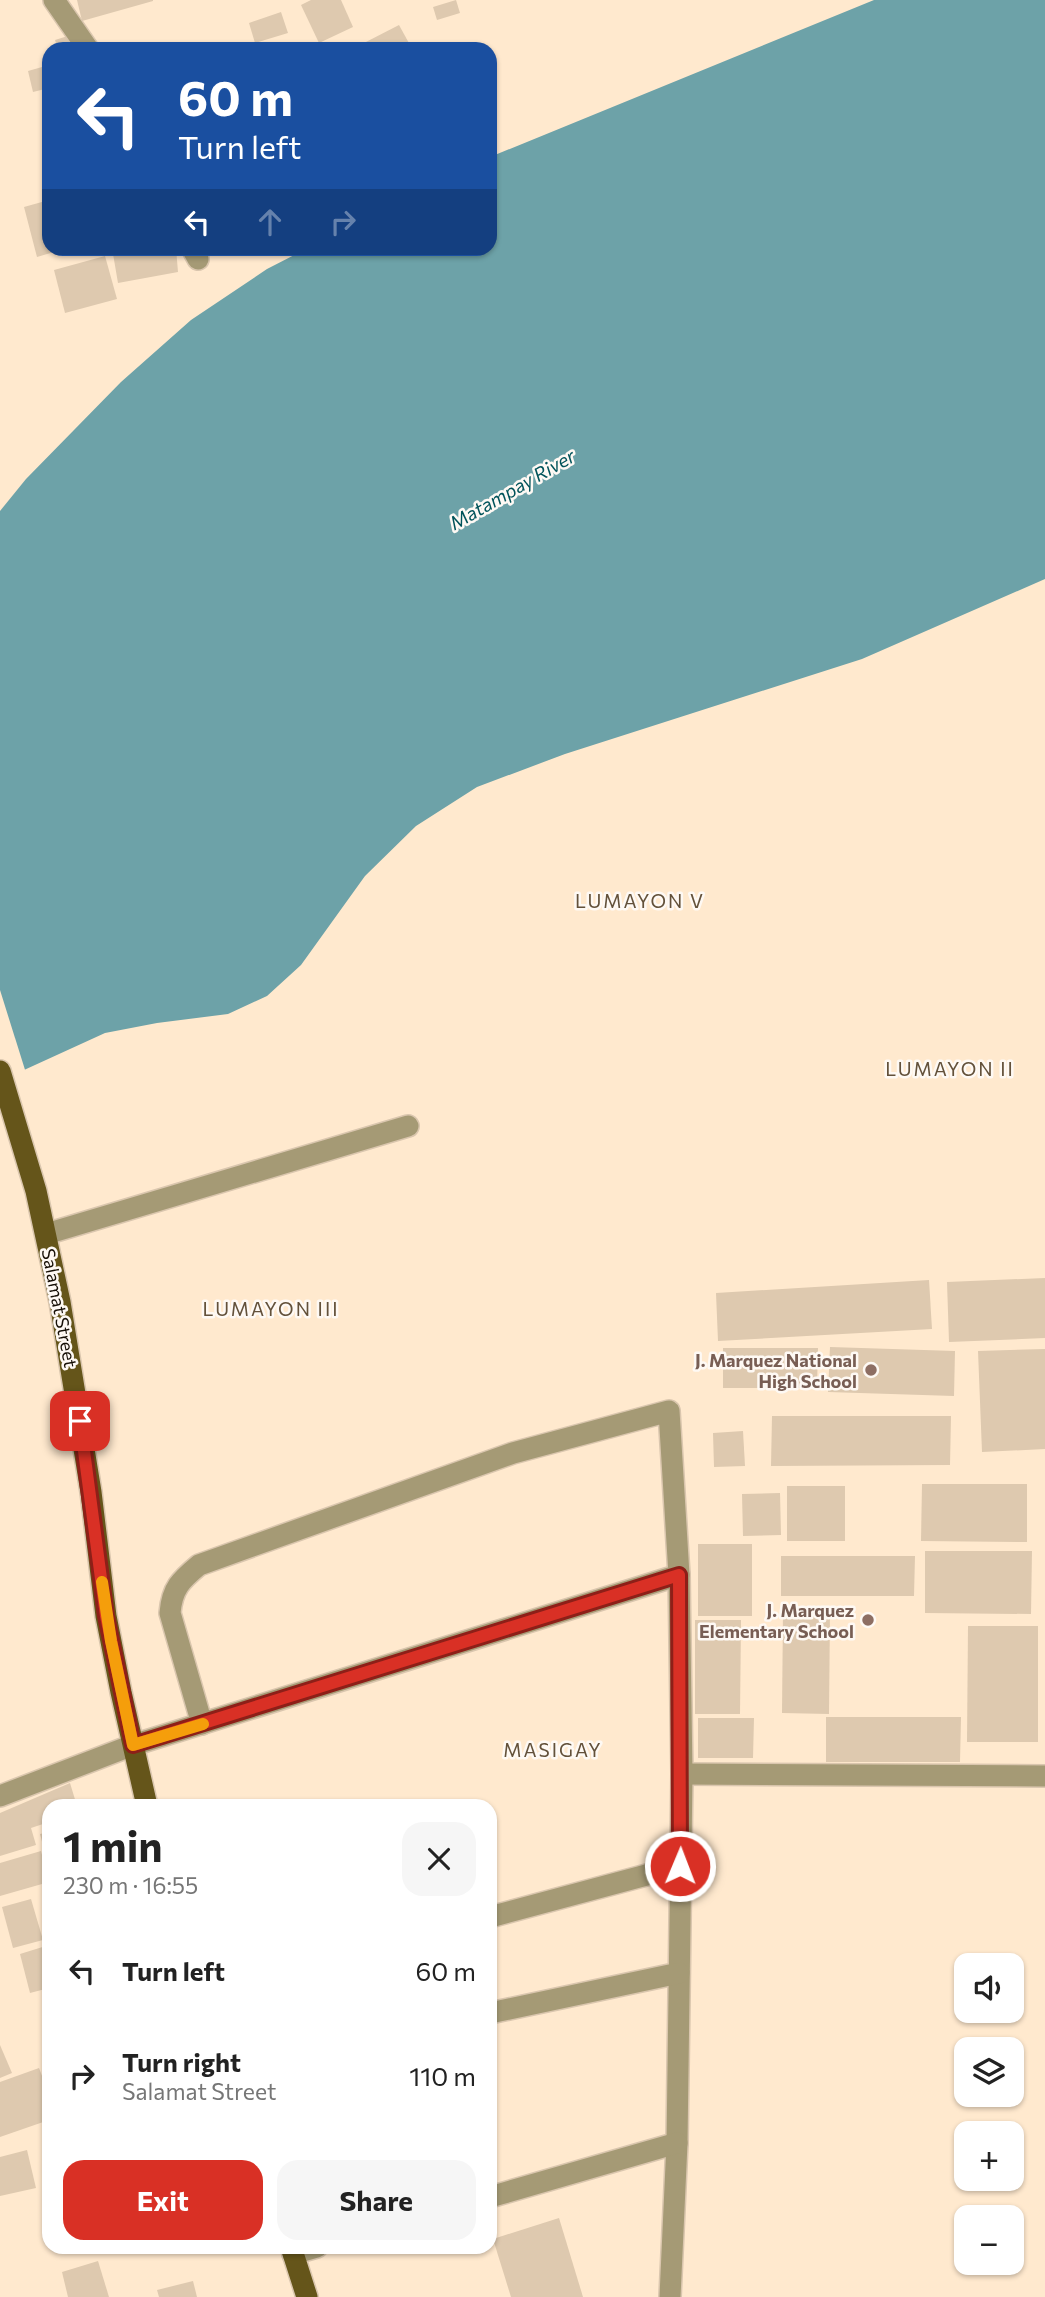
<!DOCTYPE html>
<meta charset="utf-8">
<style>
:root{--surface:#fff;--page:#f6f6f6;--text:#222;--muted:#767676;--accent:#d93025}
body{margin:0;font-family:Commissioner,sans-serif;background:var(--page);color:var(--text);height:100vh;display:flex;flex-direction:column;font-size:26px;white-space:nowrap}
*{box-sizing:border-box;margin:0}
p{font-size:23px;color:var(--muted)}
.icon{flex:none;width:38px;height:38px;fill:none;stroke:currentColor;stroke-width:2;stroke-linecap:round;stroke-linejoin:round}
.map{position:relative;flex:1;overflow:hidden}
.panel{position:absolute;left:42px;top:1799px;width:455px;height:455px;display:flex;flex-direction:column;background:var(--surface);border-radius:21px;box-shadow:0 2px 5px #0004}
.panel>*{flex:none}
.hud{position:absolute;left:42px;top:42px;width:455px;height:214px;border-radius:21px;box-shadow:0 2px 5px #0004;background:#1a4fa0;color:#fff;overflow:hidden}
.tools{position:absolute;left:954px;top:1953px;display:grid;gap:14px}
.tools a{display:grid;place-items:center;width:70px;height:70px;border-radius:14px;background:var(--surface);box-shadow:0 2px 5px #0004;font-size:35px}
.pin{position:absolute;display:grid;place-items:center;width:60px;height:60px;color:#fff;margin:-30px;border-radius:14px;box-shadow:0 4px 10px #0006}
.me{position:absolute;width:77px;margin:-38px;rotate:1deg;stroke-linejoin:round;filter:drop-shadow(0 0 5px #0008)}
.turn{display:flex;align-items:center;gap:24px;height:147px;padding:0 21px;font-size:32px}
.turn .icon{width:91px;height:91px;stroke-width:2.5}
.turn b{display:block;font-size:49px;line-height:60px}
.lanes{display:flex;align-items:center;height:66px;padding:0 21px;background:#0003;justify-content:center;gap:35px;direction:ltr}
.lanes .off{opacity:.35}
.round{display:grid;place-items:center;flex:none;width:74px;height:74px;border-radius:21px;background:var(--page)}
.head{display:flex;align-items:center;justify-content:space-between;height:119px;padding:0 21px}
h1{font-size:42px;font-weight:700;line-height:52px}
.primary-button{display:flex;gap:14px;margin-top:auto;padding:14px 21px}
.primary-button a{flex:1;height:80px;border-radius:21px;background:var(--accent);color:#fff;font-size:28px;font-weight:700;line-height:80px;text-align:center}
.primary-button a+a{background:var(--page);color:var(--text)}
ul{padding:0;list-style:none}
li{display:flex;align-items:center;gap:21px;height:105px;padding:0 21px}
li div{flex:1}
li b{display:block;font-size:26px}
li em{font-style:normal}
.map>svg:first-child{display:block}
.water{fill:#6da2a8}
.pier{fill:#ffe9ce}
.building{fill:#dec9af}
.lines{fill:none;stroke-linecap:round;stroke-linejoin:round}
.minor-casing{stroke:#dac6ae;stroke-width:24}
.major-casing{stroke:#dac6ae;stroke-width:24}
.minor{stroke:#a59a75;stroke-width:21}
.major{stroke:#65551a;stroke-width:21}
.route-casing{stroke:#8d1f18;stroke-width:18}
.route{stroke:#d93025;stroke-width:12}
.slow{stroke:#f59e0b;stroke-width:12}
.education-dot{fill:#8d6e63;stroke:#fef9f4;stroke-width:2.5}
.labels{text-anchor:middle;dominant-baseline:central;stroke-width:5;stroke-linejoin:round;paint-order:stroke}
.street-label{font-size:18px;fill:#160f06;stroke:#fef9f4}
.education-label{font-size:18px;font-weight:bold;fill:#785e54;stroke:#fef9f4;text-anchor:end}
.water-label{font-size:19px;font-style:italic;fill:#00535a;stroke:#fef9f4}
.neighbourhood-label{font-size:19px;letter-spacing:2px;fill:#63513a;stroke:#fef9f4}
</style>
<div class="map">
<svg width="1045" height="2297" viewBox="0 0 1045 2297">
<rect width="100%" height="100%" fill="#ffe9ce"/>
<path class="water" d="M 874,0 L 1045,0 L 1045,579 L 862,659 L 565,754 L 477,787 L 416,826 L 365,876 L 301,965 L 267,996 L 228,1014 L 157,1023 L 105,1033 L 0,1081 L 0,511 L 26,479 L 121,382 L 191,320 L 267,269 L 306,249 L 490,248 L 490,157 Z"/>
<path class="pier" d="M 0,990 L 26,1073 L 0,1084 Z"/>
<g class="building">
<path d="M 77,0 L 153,0 L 153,1 L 82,21 Z"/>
<path d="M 311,0 L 341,0 L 353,27 L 319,43 L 301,5 Z"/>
<path d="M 456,0 L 460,13 L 437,20 L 433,7 Z"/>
<path d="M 281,12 L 288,33 L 255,43 L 249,23 Z"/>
<path d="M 399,25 L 410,45 L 403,49 L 367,49 L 364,43 Z"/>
<path d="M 71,35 L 75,49 L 58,49 L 55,40 Z"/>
<path d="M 49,65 L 49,88 L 33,92 L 28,71 Z"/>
<path d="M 49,200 L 49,248 L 64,249 L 37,257 L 24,207 Z"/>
<path d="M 112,248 L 134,248 L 135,256 L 162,248 L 176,248 L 178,272 L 118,283 Z"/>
<path d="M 105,256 L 117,299 L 65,313 L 54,270 Z"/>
<path d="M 1045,1278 L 1045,1338 L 949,1342 L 947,1282 Z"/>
<path d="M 929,1280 L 932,1329 L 718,1341 L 716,1293 Z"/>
<path d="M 830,1347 L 955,1351 L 954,1396 L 828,1392 Z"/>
<path d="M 723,1348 L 818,1348 L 817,1388 L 723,1388 Z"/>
<path d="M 1045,1349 L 1045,1449 L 982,1452 L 978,1351 Z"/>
<path d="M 772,1416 L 951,1416 L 950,1465 L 771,1466 Z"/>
<path d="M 743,1431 L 745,1466 L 714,1467 L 713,1433 Z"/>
<path d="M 922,1484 L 1027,1484 L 1027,1542 L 921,1541 Z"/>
<rect x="787" y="1486" width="58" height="55"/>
<path d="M 780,1493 L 781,1535 L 743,1536 L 742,1494 Z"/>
<rect x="698" y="1544" width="54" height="72"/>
<path d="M 925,1551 L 1032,1551 L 1031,1614 L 925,1613 Z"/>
<path d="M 781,1556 L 915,1556 L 914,1596 L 781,1596 Z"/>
<path d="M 783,1611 L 830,1611 L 829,1714 L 782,1713 Z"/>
<path d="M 695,1620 L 741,1620 L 740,1714 L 695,1714 Z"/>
<path d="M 968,1626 L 1038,1626 L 1038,1742 L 967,1742 Z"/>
<path d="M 826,1717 L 961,1717 L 960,1762 L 826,1762 Z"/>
<path d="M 698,1718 L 754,1718 L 753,1758 L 698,1758 Z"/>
<path d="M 70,1783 L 77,1806 L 49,1806 L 49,1822 L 31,1828 L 36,1845 L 0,1856 L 0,1813 Z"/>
<path d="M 49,1832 L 49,1856 L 46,1857 L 40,1834 Z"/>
<path d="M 41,1851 L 49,1882 L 0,1896 L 0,1863 Z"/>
<path d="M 31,1899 L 43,1940 L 13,1948 L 2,1907 Z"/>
<path d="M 49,1945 L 49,1988 L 30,1993 L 20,1954 Z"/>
<path d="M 0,2045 L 12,2073 L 0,2078 Z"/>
<path d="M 39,2068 L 49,2094 L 49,2120 L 0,2137 L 0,2082 Z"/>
<path d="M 27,2150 L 36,2188 L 0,2196 L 0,2157 Z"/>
<path d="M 559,2218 L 583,2297 L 511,2297 L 493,2239 Z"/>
<path d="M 98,2261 L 109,2297 L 68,2297 L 62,2272 Z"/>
<path d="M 193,2281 L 197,2297 L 159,2297 L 157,2290 Z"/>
</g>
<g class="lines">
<g class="minor-casing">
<g id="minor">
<path d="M 54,0 L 88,49"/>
<path d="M 192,248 L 198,259"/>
<path d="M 46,1234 L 408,1126"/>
<path d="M 202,1724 L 170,1613 C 172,1588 181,1580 199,1565 L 513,1453 L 669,1411 L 679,1575 L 682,1774 L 677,2143 L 670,2297"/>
<path d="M 682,1774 L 1045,1776"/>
<path d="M 0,1796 L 133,1745 L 679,1575"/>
<path d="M 490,1917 L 680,1866"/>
<path d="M 490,2013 L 679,1973"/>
<path d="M 490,2197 L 677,2143"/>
<path d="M 293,2254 L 317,2247"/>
</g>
</g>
<g class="major-casing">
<g id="major">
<path d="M 0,1071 L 36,1191 L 60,1302 L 91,1492 L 106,1616 L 121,1692 L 147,1806"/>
<path d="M 291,2247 L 307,2297"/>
</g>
</g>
<use href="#minor" class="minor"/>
<use href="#major" class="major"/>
</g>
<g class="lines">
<g class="route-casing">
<path id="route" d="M 80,1421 L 106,1616 L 133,1745 L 679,1575 L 680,1866"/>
</g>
<use href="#route" class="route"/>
<path class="slow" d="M 102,1582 L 111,1641 L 133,1745 L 203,1724"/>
</g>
<g class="education-dot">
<circle cx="871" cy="1370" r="7"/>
<circle cx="868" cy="1620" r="7"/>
</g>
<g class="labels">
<g class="street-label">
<text transform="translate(60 1308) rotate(79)">Salamat Street</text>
</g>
<g class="education-label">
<text x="857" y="1360">J. Marquez National<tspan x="857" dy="21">High School</tspan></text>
<text x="854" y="1610">J. Marquez<tspan x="854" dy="21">Elementary School</tspan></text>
</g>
<g class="water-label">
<text transform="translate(512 489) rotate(-30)">Matampay River</text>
</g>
<g class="neighbourhood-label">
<text x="640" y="900">LUMAYON V</text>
<text x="950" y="1068">LUMAYON II</text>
<text x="271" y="1308">LUMAYON III</text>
<text x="553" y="1749">MASIGAY</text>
</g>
</g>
</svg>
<div class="tools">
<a><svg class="icon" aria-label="sound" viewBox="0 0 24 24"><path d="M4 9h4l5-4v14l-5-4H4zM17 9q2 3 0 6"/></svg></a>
<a><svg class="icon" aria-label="layers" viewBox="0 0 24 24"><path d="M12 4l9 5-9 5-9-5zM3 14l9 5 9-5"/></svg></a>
<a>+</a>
<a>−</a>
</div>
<div class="pin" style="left:80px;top:1421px;background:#d93025"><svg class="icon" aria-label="arrive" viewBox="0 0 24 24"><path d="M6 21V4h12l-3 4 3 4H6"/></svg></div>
<svg class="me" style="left:680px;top:1866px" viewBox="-20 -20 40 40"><circle r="17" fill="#d93025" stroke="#fff" stroke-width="3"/><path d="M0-11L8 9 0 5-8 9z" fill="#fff"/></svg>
<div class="hud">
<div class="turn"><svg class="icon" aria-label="left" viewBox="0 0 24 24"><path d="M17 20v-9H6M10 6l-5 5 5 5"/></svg><div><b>60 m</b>Turn left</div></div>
<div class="lanes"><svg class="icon" aria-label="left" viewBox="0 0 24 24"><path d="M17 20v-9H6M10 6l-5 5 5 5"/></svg><svg class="icon off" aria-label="ahead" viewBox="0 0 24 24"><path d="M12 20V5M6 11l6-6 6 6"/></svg><svg class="icon off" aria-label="right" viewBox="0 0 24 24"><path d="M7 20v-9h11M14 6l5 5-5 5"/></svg></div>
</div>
<section class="panel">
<div class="head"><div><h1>1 min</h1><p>230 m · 16:55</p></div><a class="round"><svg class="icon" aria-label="close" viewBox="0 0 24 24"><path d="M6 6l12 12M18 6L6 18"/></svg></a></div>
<ul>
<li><svg class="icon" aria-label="left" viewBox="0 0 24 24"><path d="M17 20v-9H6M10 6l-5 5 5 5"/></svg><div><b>Turn left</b></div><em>60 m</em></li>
<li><svg class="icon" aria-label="right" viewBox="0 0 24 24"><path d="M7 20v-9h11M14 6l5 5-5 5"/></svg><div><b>Turn right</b><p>Salamat Street</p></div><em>110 m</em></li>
</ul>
<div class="primary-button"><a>Exit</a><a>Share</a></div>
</section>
</div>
